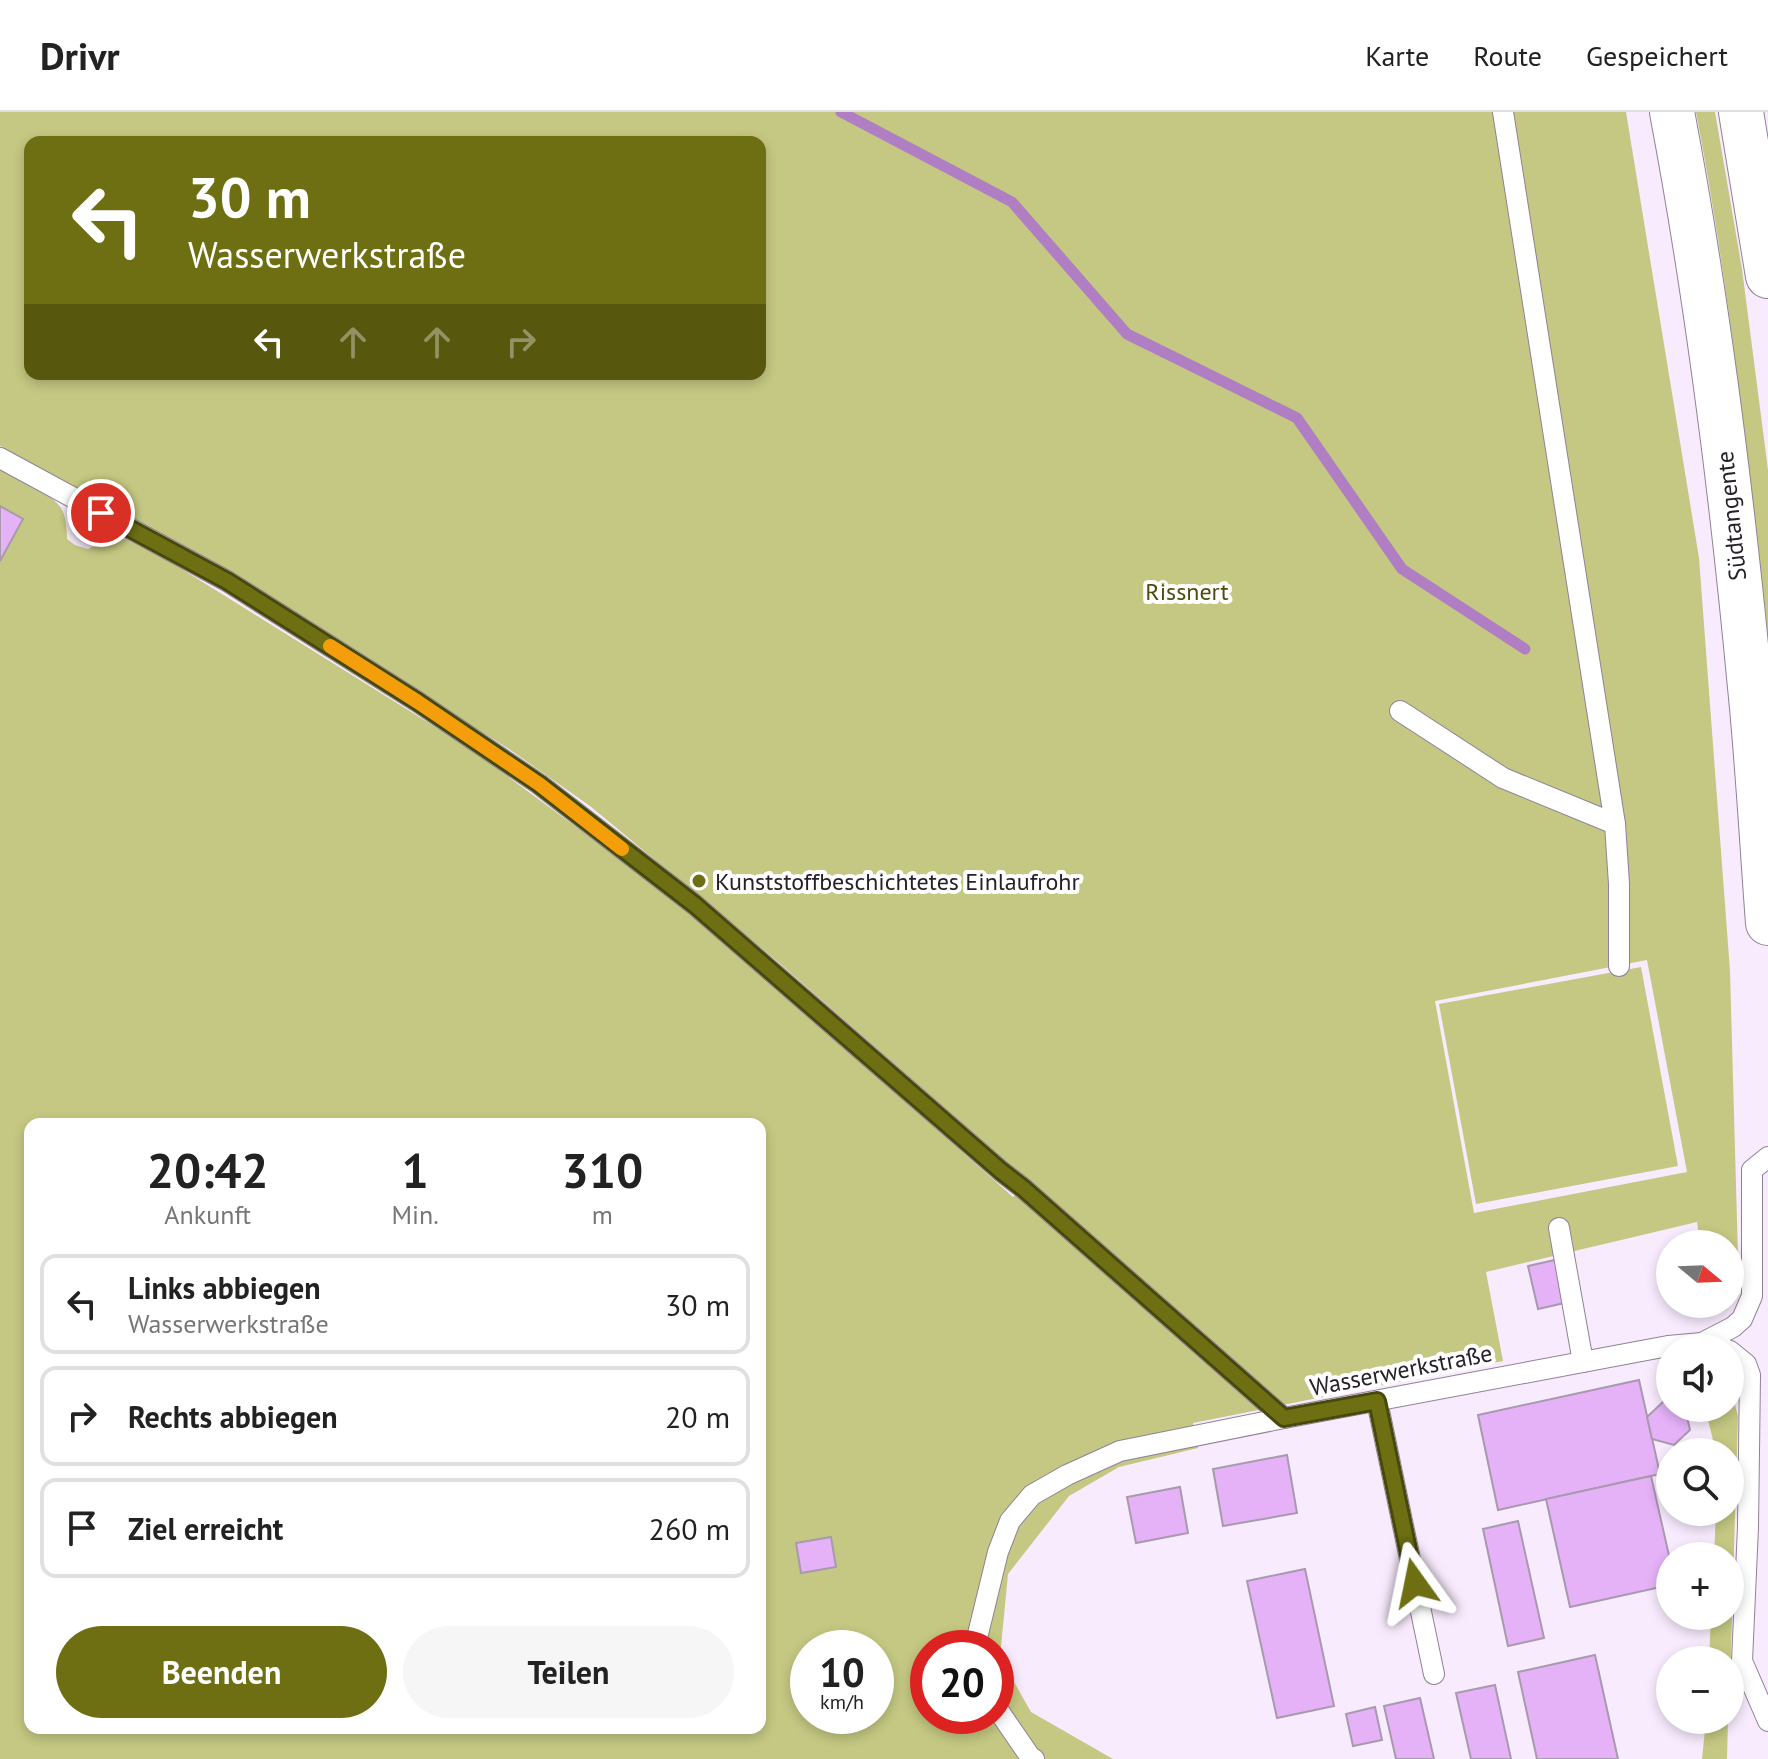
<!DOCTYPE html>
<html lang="de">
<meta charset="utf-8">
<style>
:root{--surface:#fff;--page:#f6f6f6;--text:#222;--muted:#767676;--line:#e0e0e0;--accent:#6d6f12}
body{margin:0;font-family:"PT Sans",sans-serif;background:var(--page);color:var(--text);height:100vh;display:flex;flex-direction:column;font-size:30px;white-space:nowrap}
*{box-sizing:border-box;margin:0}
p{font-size:26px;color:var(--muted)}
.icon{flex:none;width:44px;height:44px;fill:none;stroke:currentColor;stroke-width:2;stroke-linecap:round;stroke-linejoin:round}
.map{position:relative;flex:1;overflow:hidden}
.side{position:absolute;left:24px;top:1006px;width:742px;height:616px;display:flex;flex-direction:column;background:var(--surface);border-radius:16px;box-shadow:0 4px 12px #0003}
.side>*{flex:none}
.guide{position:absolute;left:24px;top:24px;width:742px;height:244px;border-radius:16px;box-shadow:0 4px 12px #0003;background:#6d6f12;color:#fff;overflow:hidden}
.needle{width:52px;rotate:109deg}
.buttons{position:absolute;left:1656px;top:1118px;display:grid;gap:16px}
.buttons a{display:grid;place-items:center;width:88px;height:88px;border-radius:50%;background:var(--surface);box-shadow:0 4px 12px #0003;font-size:40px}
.speed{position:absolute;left:790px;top:1518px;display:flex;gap:16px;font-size:40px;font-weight:700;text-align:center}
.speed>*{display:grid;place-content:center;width:104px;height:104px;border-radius:50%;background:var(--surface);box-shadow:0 4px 12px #0003;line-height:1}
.speed small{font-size:20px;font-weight:400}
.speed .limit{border:12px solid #d22;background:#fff;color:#111}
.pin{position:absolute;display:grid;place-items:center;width:68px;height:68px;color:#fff;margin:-34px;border:4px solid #fff;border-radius:50%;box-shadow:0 2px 8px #0007}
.me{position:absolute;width:88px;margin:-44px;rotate:348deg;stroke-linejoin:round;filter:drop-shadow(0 0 6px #0008)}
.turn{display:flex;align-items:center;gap:28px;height:168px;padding:0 32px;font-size:36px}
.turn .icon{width:104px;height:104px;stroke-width:2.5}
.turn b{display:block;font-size:56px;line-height:68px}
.lanes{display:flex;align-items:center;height:76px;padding:0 32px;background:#0003;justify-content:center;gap:40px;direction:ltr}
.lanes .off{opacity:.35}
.eta{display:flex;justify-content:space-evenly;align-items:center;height:136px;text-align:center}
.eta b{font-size:48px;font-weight:600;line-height:56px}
.cta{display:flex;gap:16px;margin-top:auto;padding:16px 32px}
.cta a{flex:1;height:92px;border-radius:48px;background:var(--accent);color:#fff;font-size:32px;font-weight:600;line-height:92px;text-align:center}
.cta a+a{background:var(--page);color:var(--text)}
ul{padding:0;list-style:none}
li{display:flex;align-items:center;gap:24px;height:100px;margin:0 16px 12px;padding:0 16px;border:4px solid var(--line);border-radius:16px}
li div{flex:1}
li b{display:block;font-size:30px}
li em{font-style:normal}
header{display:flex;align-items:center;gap:48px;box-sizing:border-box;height:112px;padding:0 40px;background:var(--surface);border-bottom:2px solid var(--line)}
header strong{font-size:38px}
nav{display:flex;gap:44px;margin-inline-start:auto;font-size:28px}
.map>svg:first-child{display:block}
.green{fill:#c4c882;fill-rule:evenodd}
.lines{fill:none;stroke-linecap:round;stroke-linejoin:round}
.stream{stroke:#b07fc3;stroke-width:11}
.building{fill:#e5b2f8;stroke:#a899ae;stroke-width:2}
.lane-casing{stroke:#908296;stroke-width:22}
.highway-casing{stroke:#908296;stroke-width:46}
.lane{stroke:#fff;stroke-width:20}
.highway{stroke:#fff;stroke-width:44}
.route-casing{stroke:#47480c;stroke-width:20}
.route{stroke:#6d6f12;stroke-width:14}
.slow{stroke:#f59e0b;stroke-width:14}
.poi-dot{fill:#6d6f12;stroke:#fff;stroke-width:3}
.labels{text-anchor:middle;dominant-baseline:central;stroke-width:8;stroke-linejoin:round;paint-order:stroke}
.street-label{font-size:24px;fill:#262029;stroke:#fff}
.park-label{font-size:24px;fill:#4d4e0b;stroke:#fff}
.poi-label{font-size:24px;fill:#262029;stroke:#fff;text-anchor:start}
</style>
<header>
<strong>Drivr</strong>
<nav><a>Karte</a><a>Route</a><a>Gespeichert</a></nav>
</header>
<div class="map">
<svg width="1768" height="1647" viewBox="0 0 1768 1647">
<rect width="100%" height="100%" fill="#f8ebfd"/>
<g class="green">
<path d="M 0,0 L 1626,0 L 1699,446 L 1730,859 L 1739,1180 L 1726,1198 L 1708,1204 L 1707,1192 L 1730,1192 L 1730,1132 L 1700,1132 L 1697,1110 L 1486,1160 L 1503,1249 L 1193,1311 L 1198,1336 L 1119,1355 L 1069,1384 L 1008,1462 L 1000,1545 L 1031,1600 L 1113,1647 L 0,1647 L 0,449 L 23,407 L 0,394 L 0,358 C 17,367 51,380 61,396 C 66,404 67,417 67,427 L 75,433 L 88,437 L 112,425 L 126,427 L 164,446 L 469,636 L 583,720 L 712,818 L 1013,1085 L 1029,1070 L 777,849 L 590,694 L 509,637 L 237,468 L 0,334 ZM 30,30 L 760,30 L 760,262 L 30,262 ZM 1647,848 L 1687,1060 L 1474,1101 L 1435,889 ZM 30,1012 L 760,1012 L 760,1616 L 30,1616 ZM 808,1536 L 876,1536 L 876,1604 L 808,1604 ZM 928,1536 L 996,1536 L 996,1604 L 928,1604 Z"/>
<path d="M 1696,0 L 1715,0 L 1742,157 L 1768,358 L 1768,536 C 1749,357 1730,177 1696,0 Z"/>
<path d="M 1641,855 L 1678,1054 L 1476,1092 L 1439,892 Z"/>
<path d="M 1730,1274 L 1738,1304 L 1730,1572 L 1730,1548 L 1709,1548 L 1711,1504 L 1730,1504 L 1730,1444 L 1714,1444 L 1716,1400 L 1730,1400 L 1730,1340 L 1716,1340 L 1705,1296 L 1730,1296 Z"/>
<path d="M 1706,1608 L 1728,1608 L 1727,1647 L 1702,1647 Z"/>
</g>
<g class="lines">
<path class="stream" d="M 841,0 L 1012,90 L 1127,222 L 1297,306 L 1402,457 L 1525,537"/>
</g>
<g class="building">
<path d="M 0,394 L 23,407 L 0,449 Z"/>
<path d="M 1559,1147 L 1569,1190 L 1538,1197 L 1528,1154 Z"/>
<path d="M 1639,1268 L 1660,1362 L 1498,1398 L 1478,1303 Z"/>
<path d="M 1664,1289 L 1670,1291 L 1670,1296 L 1685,1296 L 1690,1318 L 1674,1333 L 1652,1327 L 1647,1305 Z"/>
<path d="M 1287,1343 L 1297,1401 L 1223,1414 L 1213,1357 Z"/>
<path d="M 1651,1364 L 1670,1448 L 1670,1473 L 1570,1495 L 1546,1387 Z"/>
<path d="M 1180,1375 L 1188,1421 L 1136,1431 L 1127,1385 Z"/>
<path d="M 1518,1409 L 1544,1526 L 1508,1534 L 1483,1417 Z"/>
<path d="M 831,1425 L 836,1455 L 801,1461 L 796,1431 Z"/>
<path d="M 1305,1457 L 1334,1594 L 1277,1606 L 1247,1469 Z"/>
<path d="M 1595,1543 L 1618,1647 L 1537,1647 L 1518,1560 Z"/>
<path d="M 1495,1573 L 1511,1647 L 1471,1647 L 1456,1581 Z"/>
<path d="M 1420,1586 L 1434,1647 L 1396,1647 L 1384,1594 Z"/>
<path d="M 1375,1595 L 1382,1628 L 1353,1634 L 1346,1602 Z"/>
</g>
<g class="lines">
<g class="lane-casing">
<g id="lane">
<path d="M 1503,0 L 1615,712 L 1619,772 L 1619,854"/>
<path d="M 0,346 L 227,469 L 418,590 L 539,672 L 695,793 L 1001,1059 L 1023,1076 L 1284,1306"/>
<path d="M 1400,599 L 1503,666 L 1615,712"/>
<path d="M 1559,1116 L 1583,1250"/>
<path d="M 1702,1231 L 1733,1215 L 1742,1207 L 1752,1184 L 1752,1058 L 1768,1045"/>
<path d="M 1730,1239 L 1746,1252 L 1750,1263 L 1748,1415 L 1742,1549 L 1768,1609"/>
<path d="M 1377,1289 L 1434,1562"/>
<path d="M 978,1536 L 977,1526 L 998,1440 L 1010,1409 L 1032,1383 L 1067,1363 L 1120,1339 L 1284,1306 L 1668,1234 L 1702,1231 L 1724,1236"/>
<path d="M 996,1595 L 1031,1646 L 1034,1647"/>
</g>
</g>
<g class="highway-casing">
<g id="highway">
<path d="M 1672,0 C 1708,190 1732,383 1750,575 C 1758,654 1762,732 1768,811"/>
<path d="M 1741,0 L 1768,164"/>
</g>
</g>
<use href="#lane" class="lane"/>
<use href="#highway" class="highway"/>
</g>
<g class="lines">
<g class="route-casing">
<path id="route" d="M 101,401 L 227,469 L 418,590 L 539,672 L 695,793 L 1001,1059 L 1023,1076 L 1284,1306 L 1377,1289 L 1415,1471"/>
</g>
<use href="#route" class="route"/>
<path class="slow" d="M 330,534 L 418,590 L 539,672 L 622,737"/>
</g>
<circle class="poi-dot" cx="699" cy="769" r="8"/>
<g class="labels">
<g class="street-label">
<text transform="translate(1731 404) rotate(-96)">Südtangente</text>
<text transform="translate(1401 1258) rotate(-11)">Wasserwerkstraße</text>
</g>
<g class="park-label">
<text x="1187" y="479">Rissnert</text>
</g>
<g class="poi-label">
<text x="715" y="769">Kunststoffbeschichtetes Einlaufrohr</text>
</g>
</g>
</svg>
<div class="buttons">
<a><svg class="needle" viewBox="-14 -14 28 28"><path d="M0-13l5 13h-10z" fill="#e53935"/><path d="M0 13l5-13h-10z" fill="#767676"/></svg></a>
<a><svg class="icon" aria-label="sound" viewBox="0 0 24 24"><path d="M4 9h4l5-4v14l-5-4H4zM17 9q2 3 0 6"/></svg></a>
<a><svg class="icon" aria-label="search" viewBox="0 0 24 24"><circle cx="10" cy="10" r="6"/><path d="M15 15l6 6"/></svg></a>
<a>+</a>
<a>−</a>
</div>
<div class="speed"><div>10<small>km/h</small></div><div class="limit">20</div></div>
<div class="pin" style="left:101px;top:401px;background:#d93025"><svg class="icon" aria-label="arrive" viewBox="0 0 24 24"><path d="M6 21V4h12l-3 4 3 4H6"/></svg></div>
<svg class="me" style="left:1415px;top:1471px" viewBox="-20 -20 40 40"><path d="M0-17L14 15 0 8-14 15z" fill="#6d6f12" stroke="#fff" stroke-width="4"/></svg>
<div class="guide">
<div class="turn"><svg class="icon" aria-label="left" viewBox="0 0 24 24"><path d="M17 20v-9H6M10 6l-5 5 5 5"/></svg><div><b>30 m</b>Wasserwerkstraße</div></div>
<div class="lanes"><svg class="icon" aria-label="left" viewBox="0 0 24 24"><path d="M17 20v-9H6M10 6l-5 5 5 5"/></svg><svg class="icon off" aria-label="ahead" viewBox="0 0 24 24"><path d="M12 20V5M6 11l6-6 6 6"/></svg><svg class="icon off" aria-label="ahead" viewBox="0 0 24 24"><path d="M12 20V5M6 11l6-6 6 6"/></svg><svg class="icon off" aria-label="right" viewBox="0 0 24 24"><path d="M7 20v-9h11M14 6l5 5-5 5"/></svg></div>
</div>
<section class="side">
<div class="eta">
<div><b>20:42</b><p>Ankunft</p></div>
<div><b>1</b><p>Min.</p></div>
<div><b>310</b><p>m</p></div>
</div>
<ul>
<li><svg class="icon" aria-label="left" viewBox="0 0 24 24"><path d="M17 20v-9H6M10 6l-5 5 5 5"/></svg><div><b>Links abbiegen</b><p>Wasserwerkstraße</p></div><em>30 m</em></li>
<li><svg class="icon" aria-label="right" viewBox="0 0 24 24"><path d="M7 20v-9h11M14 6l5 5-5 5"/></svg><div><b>Rechts abbiegen</b></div><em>20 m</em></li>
<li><svg class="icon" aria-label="arrive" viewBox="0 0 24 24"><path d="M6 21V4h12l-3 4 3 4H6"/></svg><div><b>Ziel erreicht</b></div><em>260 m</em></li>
</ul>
<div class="cta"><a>Beenden</a><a>Teilen</a></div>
</section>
</div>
